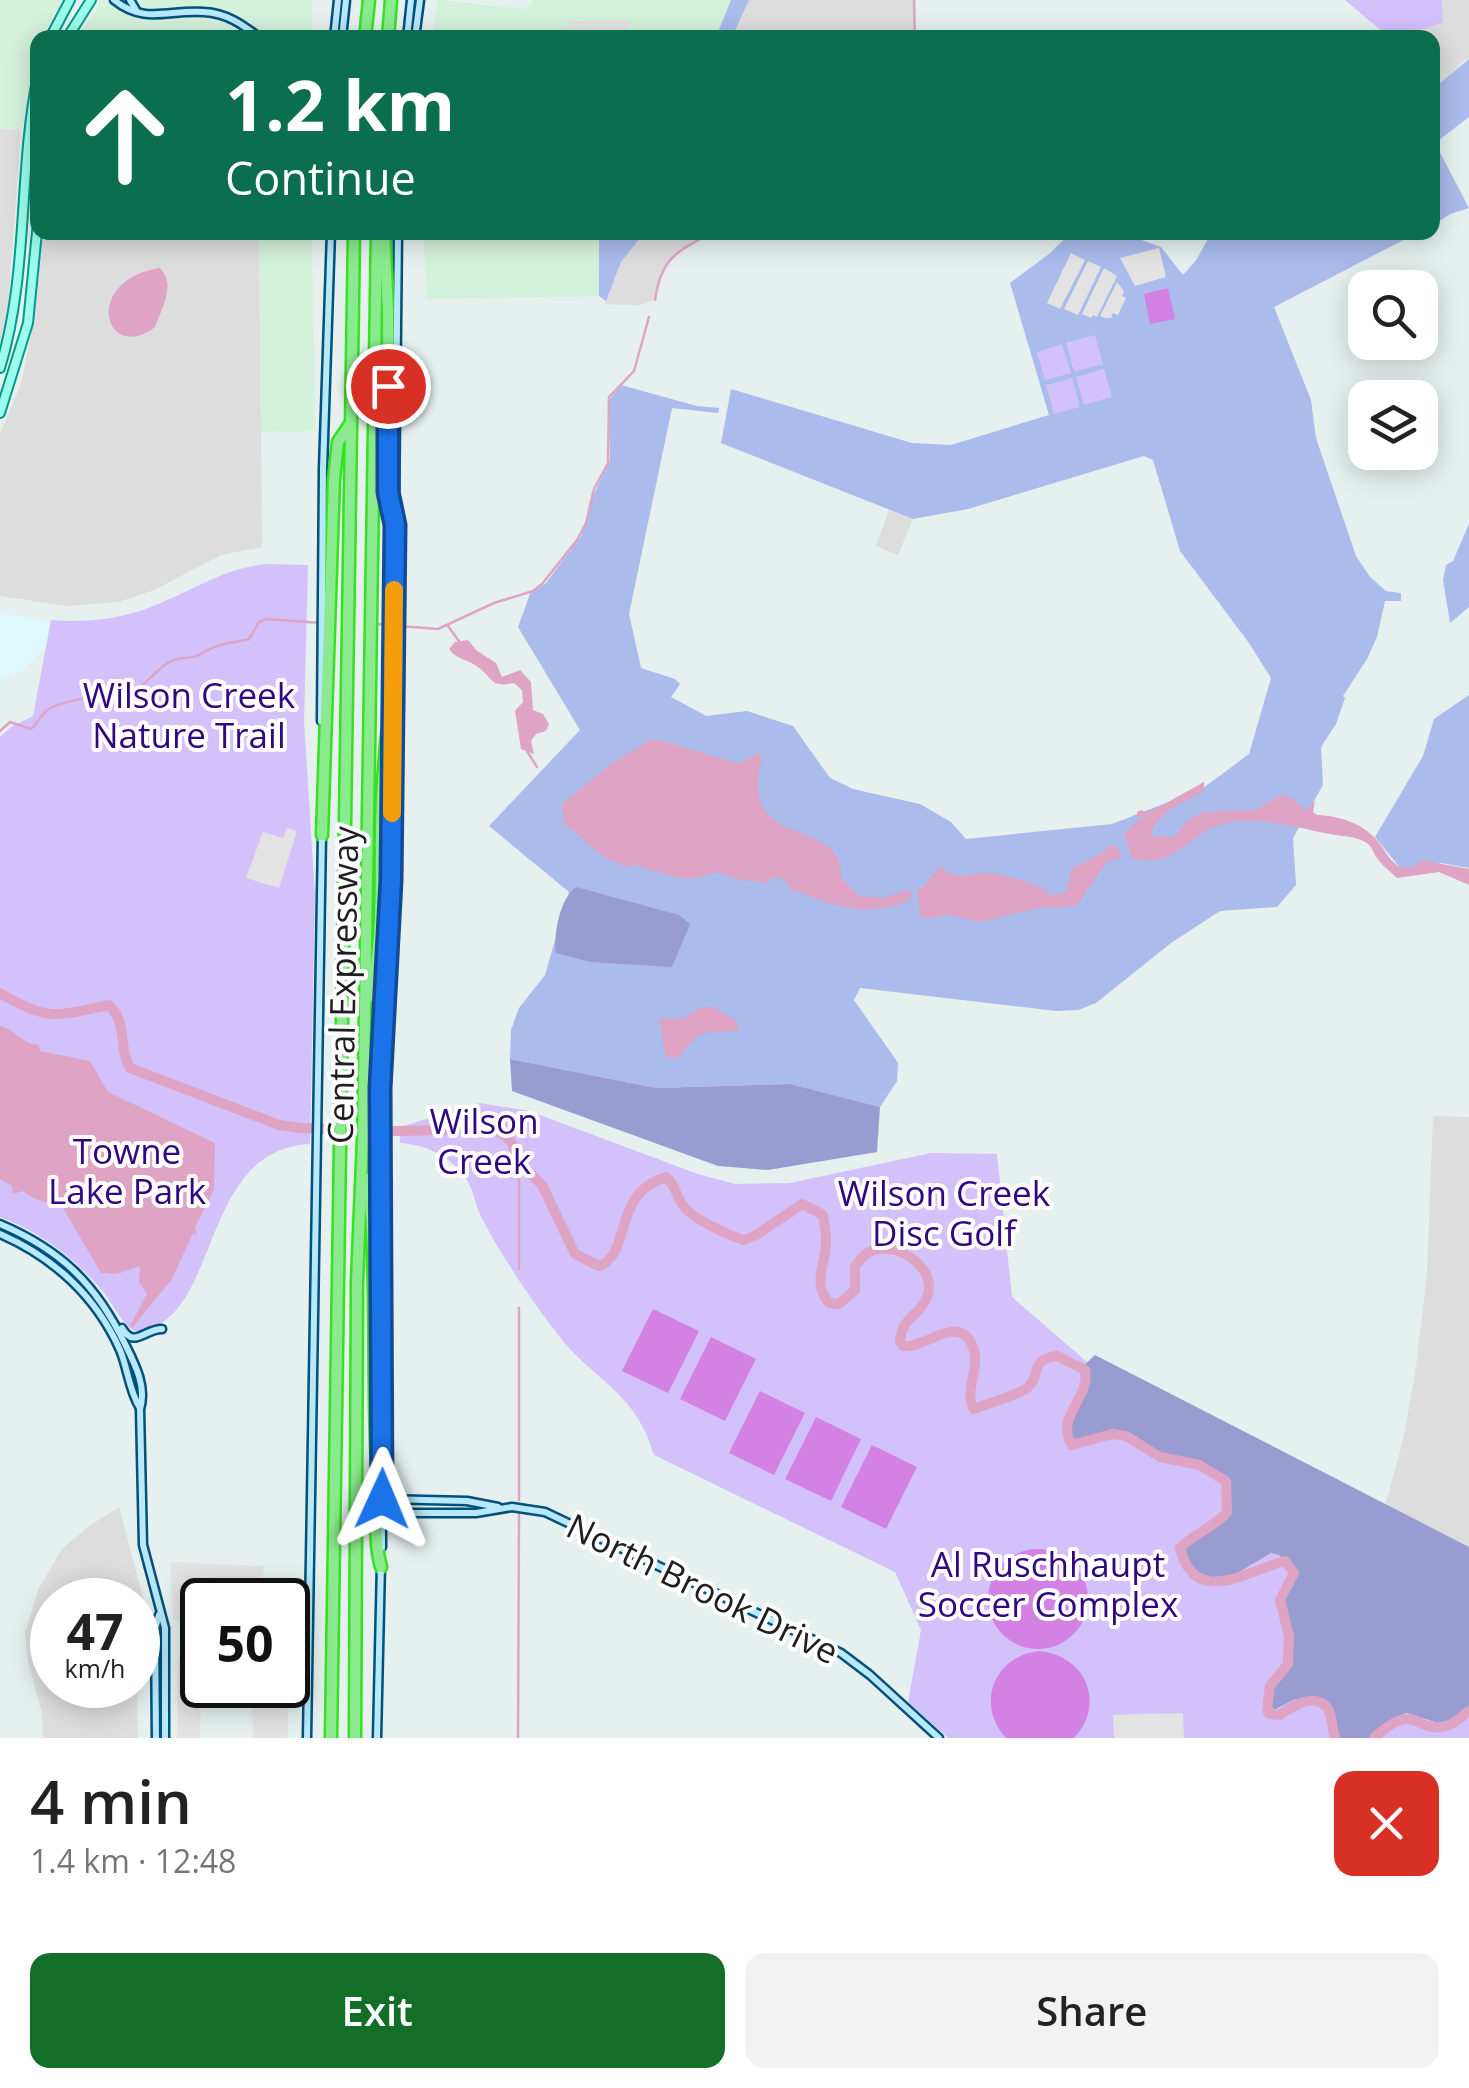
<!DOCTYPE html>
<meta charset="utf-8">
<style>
:root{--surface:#fff;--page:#f2f2f2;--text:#222;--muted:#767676;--accent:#136f28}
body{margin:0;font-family:"Open Sans",sans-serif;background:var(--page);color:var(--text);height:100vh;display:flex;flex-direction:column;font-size:38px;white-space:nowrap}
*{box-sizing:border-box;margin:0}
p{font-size:32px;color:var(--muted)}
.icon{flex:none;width:55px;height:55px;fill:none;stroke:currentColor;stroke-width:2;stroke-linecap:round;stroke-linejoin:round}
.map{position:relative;height:1738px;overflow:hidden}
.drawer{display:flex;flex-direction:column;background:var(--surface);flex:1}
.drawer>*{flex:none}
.hud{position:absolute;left:30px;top:30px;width:1410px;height:210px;border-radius:20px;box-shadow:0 5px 25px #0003;background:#0b6e4f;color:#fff;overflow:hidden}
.buttons{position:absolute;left:1348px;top:270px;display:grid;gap:20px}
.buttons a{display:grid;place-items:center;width:90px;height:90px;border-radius:20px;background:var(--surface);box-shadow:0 5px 25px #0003;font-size:50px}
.speed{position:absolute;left:30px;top:1578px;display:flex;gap:20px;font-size:50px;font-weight:700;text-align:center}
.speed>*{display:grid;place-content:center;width:130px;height:130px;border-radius:50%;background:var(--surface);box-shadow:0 5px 25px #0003;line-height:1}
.speed small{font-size:25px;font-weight:400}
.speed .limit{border:5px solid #111;border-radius:15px;background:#fff;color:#111}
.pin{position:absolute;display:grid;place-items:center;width:85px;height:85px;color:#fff;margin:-42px;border:5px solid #fff;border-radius:50%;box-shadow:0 2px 10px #0007}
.me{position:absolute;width:110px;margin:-55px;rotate:1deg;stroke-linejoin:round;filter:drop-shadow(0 0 8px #0008)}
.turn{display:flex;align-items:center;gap:35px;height:210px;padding:0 30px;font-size:45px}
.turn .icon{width:130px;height:130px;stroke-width:2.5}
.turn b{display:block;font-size:70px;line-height:85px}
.round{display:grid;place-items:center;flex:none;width:105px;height:105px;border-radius:20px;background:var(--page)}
.headline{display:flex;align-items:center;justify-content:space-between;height:170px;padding:0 30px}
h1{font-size:60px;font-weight:600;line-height:75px}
.primary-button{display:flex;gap:20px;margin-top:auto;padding:20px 30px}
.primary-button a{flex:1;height:115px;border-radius:20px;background:var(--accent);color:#fff;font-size:40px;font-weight:600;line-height:115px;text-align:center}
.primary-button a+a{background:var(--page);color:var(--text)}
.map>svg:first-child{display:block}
.residential{fill:#dcdddc}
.commercial{fill:#d4f1dc}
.education{fill:#dff8ff}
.grass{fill:#aabbec}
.forest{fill:#999cd1}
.park{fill:#d3c1fb}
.pitch{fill:#d381e2}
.parking{fill:#e3e3e3}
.water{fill:#dfa4c4}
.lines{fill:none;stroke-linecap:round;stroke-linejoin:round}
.stream{stroke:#dfa4c4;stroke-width:2.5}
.river{stroke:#dfa4c4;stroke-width:10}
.secondary-casing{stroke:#01517b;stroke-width:11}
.primary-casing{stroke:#009a8b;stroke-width:12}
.highway-casing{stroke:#35e120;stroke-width:15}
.secondary{stroke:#b8e8fb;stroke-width:6}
.primary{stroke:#9cffeb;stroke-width:8}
.highway{stroke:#8bea8f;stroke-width:10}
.route-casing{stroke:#114b97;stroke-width:25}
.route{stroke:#1a73e8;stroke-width:18}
.slow{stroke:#f59e0b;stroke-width:18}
.labels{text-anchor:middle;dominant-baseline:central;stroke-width:8;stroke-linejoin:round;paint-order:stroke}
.park-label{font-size:35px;fill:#2f0882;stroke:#fff}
.street-label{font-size:35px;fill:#1f1f1f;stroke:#fff}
</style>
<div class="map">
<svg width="1469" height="1738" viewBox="0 0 1469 1738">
<rect width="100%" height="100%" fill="#e5f0ef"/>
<g class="residential">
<path d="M 748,0 L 914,0 L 915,37 L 732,38 Z"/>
<path d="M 1442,0 L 1469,0 L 1469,59 L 1464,60 L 1438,87 L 1433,81 L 1432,38 L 1400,38 L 1410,30 L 1442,23 Z"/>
<path d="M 0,128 L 21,131 L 8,305 L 0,347 Z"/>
<path d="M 43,233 L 259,233 L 262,547 L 221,555 L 154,590 L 118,602 L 67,606 L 0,596 L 0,433 L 21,384 L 35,314 Z"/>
<path d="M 644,233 L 713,233 L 688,245 L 667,262 L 653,300 L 641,305 L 605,304 L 621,262 Z"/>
<path d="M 889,510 L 913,519 L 898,555 L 876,546 Z"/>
<path d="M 1433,1116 L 1469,1117 L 1469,1547 L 1385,1506 L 1402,1444 L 1415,1375 L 1427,1273 Z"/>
<path d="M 119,1507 L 147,1612 L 150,1656 L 138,1657 L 138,1600 L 52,1600 L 52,1685 L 137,1685 L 138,1738 L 43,1738 L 42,1713 L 28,1662 L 25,1633 L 39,1588 L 62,1549 L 88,1527 Z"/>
</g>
<g class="commercial">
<path d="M 0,0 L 62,0 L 42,37 L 38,38 L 21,131 L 0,128 Z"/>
<path d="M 102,0 L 312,0 L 312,37 L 77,38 Z"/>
<path d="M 437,0 L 526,9 L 533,0 L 731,0 L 716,37 L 433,38 Z"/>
<path d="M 259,233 L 312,233 L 315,431 L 261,432 Z"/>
<path d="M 424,233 L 599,233 L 599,296 L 426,299 Z"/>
</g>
<path class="education" d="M 0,612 L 55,624 L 52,640 L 25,669 L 0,680 Z"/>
<g class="grass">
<path d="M 731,0 L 749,0 L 732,37 L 716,37 Z"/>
<path d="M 1469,59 L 1469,117 L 1435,143 L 1469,208 L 1450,214 L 1433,225 L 1433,89 Z"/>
<path d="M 599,233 L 644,233 L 621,262 L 606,301 L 599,296 Z"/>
<path d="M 1071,233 L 1122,233 L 1161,247 L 1183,275 L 1197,259 L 1211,233 L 1417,233 L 1274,307 L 1311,400 L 1316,438 L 1356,556 L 1370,577 L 1386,591 L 1401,593 L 1401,601 L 1385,601 L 1377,637 L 1367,659 L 1343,696 L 1345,698 L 1336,724 L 1321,747 L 1323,785 L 1293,838 L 1296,885 L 1277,907 L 1220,911 L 1171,943 L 1096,1003 L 1078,1010 L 1056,1011 L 860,988 L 854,1000 L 898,1063 L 897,1081 L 880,1107 L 789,1084 L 656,1088 L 510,1059 L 511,1030 L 519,1008 L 545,975 L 569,892 L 489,826 L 580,730 L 518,627 L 530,594 L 546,583 L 581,536 L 594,494 L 610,459 L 609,400 L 621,385 L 697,406 L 719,408 L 718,413 L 672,408 L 629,614 L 641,668 L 675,679 L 680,684 L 671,697 L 706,716 L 747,711 L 793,726 L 830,778 L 853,789 L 920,804 L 951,822 L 966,839 L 1112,824 L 1202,789 L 1249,754 L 1271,678 L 1249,643 L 1180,551 L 1153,460 L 1144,456 L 968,509 L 913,519 L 721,443 L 731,389 L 912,443 L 951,445 L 1049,415 L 1010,283 L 1049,254 Z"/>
<path d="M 1469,524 L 1469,607 L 1450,623 L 1443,580 L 1446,565 L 1453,561 Z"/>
<path d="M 1469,695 L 1469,868 L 1441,863 L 1401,869 L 1375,837 L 1423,756 L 1434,719 Z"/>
</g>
<g class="forest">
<path d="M 576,887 L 679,915 L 690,924 L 672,967 L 590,962 L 556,953 C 553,935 560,898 576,887 Z"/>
<path d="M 510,1059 L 656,1088 L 790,1084 L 880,1107 L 877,1152 L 768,1170 L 718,1166 L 512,1091 Z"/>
<path d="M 1095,1355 L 1469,1547 L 1469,1713 L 1450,1727 L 1406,1713 L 1373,1738 L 1331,1738 L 1328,1716 L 1274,1710 L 1265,1698 L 1272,1677 L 1290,1658 L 1282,1601 L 1294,1576 L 1279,1555 L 1270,1554 L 1221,1583 L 1202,1577 L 1180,1554 L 1196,1533 L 1215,1523 L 1204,1465 L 1156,1454 L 1136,1436 L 1094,1438 L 1080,1448 L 1065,1431 L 1089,1377 L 1081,1368 Z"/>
</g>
<g class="park">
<path d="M 1345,0 L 1442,0 L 1443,23 C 1427,26 1402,38 1389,37 Z"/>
<path d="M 1095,335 L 1103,364 L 1074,372 L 1066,343 Z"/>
<path d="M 1062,344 L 1071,373 L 1045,380 L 1037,352 Z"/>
<path d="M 1104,369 L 1112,397 L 1084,405 L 1076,377 Z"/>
<path d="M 1072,378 L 1080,407 L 1054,414 L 1046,385 Z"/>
<path d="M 268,564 L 308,565 L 304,721 L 315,896 L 310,1144 C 195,1149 223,1328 134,1331 C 121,1322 114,1306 104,1293 C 77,1260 41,1232 0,1217 L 0,737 L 11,727 L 33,716 L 51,620 C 89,623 124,619 158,604 C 195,589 227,567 268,564 Z"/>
<path d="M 480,1103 L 529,1111 L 698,1174 L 735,1184 L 790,1183 L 931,1153 L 997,1154 L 1012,1297 L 1087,1362 L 1081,1368 L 1089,1377 L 1066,1431 L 1080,1447 L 1094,1438 L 1116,1430 L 1136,1436 L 1156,1454 L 1204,1465 L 1226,1484 L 1229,1514 L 1196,1533 L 1180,1554 L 1202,1577 L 1221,1583 L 1271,1553 L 1279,1555 L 1294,1576 L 1282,1601 L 1290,1658 L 1272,1677 L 1265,1698 L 1274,1710 L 1295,1699 L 1325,1707 L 1331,1738 L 948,1738 L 908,1702 L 921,1630 L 895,1572 L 654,1455 C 636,1392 594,1381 559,1336 C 536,1307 500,1254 483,1220 C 474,1204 474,1186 461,1172 C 445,1153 424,1145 400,1143 L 400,1127 Z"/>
<path d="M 1406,1713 L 1450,1727 L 1469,1713 L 1469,1738 L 1373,1738 Z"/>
</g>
<g class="pitch">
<path d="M 1168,288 L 1175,319 L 1150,324 L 1144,294 Z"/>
<path d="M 653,1309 L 699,1331 L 668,1393 L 622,1371 Z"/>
<path d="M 711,1337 L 756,1359 L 725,1421 L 680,1399 Z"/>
<path d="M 760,1391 L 805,1413 L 774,1475 L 729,1453 Z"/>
<path d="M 816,1417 L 861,1439 L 831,1501 L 785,1479 Z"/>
<path d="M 872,1445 L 917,1467 L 886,1529 L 841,1507 Z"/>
<circle cx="1038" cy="1599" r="50"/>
<path d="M 1039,1651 C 1086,1655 1106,1704 1074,1738 L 1006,1738 C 975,1704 994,1656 1039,1651 Z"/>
</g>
<g class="parking">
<path d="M 628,20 L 627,37 L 556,37 L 564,26 L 575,21 Z"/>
<path d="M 1159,248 L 1166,277 L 1135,286 L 1120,258 Z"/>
<path d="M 1071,253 L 1085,260 L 1060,309 L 1047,303 Z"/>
<path d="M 1088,261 L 1101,267 L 1078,315 L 1064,309 Z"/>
<path d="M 1104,268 L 1117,276 L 1097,317 L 1093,315 L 1091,318 L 1082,314 Z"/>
<path d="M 1117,282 L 1124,291 L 1122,296 L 1126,298 L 1118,315 L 1113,313 L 1111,318 L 1105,318 L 1100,316 Z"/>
<path d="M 287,828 L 297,831 L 279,888 L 246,878 L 263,832 L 283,838 Z"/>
<path d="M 170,1562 L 264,1566 L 259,1600 L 202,1600 L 202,1621 L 173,1620 Z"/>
<path d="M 178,1658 L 202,1658 L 202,1685 L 288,1685 L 288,1660 L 288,1738 L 253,1738 L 252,1704 L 201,1703 L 200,1738 L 177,1738 Z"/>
<path d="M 1183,1713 L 1184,1738 L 1114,1738 L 1113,1715 Z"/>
</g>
<g class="water">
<path d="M 160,268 C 176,285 162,308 155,327 C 105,365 81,280 160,268 Z"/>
<path d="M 468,640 L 476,650 L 496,663 L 502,677 L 520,670 L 531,682 L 533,710 L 543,714 L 549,724 L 546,731 L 536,734 L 531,741 L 534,754 L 521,749 L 515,711 L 523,702 L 522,690 L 514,683 C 490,688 494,679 478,667 C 468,659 458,661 449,649 L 455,642 Z"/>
<path d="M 650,740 L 664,741 L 739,764 L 759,753 L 762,758 C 735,853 845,815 841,877 L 859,896 L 884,898 L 908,890 L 911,892 L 910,900 C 870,918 835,907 797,891 L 791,891 L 786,881 L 776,876 L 767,883 L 737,879 L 717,872 L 696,878 L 679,878 L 635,865 L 626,867 L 604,857 L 564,823 L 562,804 L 611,764 Z"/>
<path d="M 1204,782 L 1204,790 C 1186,803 1155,811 1151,836 L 1174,837 L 1188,820 L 1203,812 L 1256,810 L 1279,796 L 1287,795 L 1306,810 L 1315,801 L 1313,812 L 1317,815 C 1341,816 1365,824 1380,844 C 1387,854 1390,861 1401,868 L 1419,865 L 1421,860 L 1469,869 L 1469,885 L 1439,872 L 1397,878 C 1392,873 1385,868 1380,862 C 1372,853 1374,845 1361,840 C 1352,836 1340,836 1330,834 C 1295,828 1252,812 1216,826 C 1187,837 1173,870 1132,858 L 1124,834 L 1142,817 L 1137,817 L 1137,812 L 1141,810 L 1148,813 Z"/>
<path d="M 1110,845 L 1116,846 L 1122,857 L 1106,863 L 1077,905 L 1058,908 L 1041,907 L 981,922 L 949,915 L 925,918 L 920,915 L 917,888 L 922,888 L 941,866 C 953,882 968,874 986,873 C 998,872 1040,885 1048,892 L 1047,896 L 1066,892 L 1072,869 L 1102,853 Z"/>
<path d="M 712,1007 L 736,1020 L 739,1030 C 700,1036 706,1023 678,1058 L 666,1057 L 659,1018 L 683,1019 L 700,1008 Z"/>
<path d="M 0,1026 C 15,1029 23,1045 39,1045 L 40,1051 L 90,1061 L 108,1092 L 215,1143 L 214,1190 L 195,1227 L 197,1235 L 193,1233 L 172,1279 L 132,1328 L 130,1326 L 147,1294 L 139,1282 L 140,1266 L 116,1274 L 101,1273 L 63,1208 C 49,1200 35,1203 23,1191 L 13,1194 L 12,1186 L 0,1179 Z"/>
</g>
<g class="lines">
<g class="stream">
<path d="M 914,0 L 915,38"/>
<path d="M 655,300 C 661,257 677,252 713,232"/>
<path d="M 374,624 L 438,629 L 494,603 L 533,591 L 542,584 L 577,540 L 586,523 L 594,489 L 608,463 L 609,397 L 634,371 L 649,317"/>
<path d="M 448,626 L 461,644"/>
<path d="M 0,731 L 10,722 L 31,729 C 37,724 40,717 46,711 C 55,703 93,696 105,695 C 114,695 118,698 127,694 C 146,687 153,672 169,662 C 179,656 189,660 199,655 C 223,641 224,645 249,639 L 259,622 L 266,619 L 321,623"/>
<path d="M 527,751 L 537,767"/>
<path d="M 519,1269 L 519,1161"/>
<path d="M 519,1500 L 519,1308"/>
<path d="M 518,1738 L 519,1515"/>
</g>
<g class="river">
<path d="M 0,993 C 48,1022 57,1016 109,1005 C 128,1023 118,1047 130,1068 L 279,1125 L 301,1128 L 397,1131 L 450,1130 L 491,1126 L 510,1140 L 522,1165 L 542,1185 L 575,1254 L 599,1266 C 633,1253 611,1194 666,1177 C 676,1185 675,1194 682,1204 C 690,1218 728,1235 744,1240 L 756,1235 L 802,1204 L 823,1215 C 824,1223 826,1231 826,1240 C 827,1263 811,1281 829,1303 L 839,1304 L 855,1290 L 855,1266 C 859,1262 862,1257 866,1254 C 890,1237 936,1264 928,1294 C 923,1315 902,1315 900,1341 L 903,1346 C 925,1350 959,1311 973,1347 C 981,1368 963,1391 974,1409 C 988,1403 1016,1396 1027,1388 C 1042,1377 1028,1359 1057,1356 L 1085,1370 C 1091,1398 1054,1417 1072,1445 L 1112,1434 L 1126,1436 L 1160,1457 L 1199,1465 L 1226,1481 L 1227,1512 C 1214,1528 1194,1533 1180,1548 C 1195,1609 1248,1570 1285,1561 L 1294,1573 L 1280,1600 L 1289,1636 L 1288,1664 L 1270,1686 L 1267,1710 L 1269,1714 L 1280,1715 C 1291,1707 1312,1693 1326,1706 C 1332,1711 1332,1730 1335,1738"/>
<path d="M 1374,1738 C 1419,1697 1414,1737 1449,1725 C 1455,1723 1463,1715 1469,1711"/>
</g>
<g class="secondary-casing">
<g id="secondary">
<path d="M 114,0 C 145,25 169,9 204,12 C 226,13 242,24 260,38"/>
<path d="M 130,0 L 136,10"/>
<path d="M 334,38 L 338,0"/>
<path d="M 342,38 L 346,0"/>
<path d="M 407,38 L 411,0"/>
<path d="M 415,38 L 420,0"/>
<path d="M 395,507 L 398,232"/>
<path d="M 393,707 L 395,525"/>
<path d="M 321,721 L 323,469 L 331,232"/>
<path d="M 0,1224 C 61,1250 96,1284 125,1344 C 135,1364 147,1387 140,1409 L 143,1545 L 165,1628 L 165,1738"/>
<path d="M 0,1234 C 53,1257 96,1296 120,1350 C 128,1369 129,1391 140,1408"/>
<path d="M 122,1328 C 134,1349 144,1329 162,1329"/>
<path d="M 382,1499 L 467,1501 L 498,1507"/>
<path d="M 382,1513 L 476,1513 L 512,1507 L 545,1512 L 841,1653 L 870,1675 L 939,1738"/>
<path d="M 382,1547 L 380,1089 L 391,880 L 393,720"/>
<path d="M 156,1738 L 155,1629 L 159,1615"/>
<path d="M 307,1738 L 322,834"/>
<path d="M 377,1738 L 381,1564"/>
</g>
</g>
<g class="primary-casing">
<g id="primary">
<path d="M 50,38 L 70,0"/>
<path d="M 67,38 L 91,0"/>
<path d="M 0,368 C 29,273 18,172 38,75"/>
<path d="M 0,413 L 28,323 L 38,222"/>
</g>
</g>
<g class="highway-casing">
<g id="highway">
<path d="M 365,38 L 369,0"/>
<path d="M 388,38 L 391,0"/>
<path d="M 384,232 L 388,311 L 389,492 L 395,525"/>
<path d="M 322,835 L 334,479 L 338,442 L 350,424"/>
<path d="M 370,996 C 388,922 376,844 384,770 C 386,748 386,728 393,708"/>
<path d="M 368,1179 C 378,1274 372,1371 377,1466 C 379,1500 372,1535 381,1567"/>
<path d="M 331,1738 L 354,232"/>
<path d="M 355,1738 L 357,1281 L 363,1139 L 377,232"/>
</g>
</g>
<use href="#secondary" class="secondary"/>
<use href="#primary" class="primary"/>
<use href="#highway" class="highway"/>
</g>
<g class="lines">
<g class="route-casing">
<path id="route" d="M 382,1499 L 380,1088 L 391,880 L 395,525 L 388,492 L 388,386"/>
</g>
<use href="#route" class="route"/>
<path class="slow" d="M 392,813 L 394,590"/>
</g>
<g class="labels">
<g class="park-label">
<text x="189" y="694">Wilson Creek<tspan x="189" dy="40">Nature Trail</tspan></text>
<text x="484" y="1120">Wilson<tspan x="484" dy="40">Creek</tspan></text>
<text x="127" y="1150">Towne<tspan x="127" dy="40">Lake Park</tspan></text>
<text x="944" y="1192">Wilson Creek<tspan x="944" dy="40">Disc Golf</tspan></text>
<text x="1048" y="1563">Al Ruschhaupt<tspan x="1048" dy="40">Soccer Complex</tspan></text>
</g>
<g class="street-label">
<text transform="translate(342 985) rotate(-89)">Central Expressway</text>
<text transform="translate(703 1588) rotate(26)">North Brook Drive</text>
</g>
</g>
</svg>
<div class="buttons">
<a><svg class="icon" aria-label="search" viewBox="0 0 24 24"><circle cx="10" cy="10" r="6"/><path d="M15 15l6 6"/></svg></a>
<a><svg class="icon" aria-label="layers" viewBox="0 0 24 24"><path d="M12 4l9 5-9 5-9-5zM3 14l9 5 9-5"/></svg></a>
</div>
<div class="speed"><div>47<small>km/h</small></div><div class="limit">50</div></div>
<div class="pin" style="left:388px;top:386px;background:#d93025"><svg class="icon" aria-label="arrive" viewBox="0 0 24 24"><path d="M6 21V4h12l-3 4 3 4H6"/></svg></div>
<svg class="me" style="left:382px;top:1499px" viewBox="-20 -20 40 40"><path d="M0-17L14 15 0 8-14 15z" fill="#1a73e8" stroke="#fff" stroke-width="4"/></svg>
<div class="hud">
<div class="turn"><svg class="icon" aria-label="ahead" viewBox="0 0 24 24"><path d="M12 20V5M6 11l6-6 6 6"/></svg><div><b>1.2 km</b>Continue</div></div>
</div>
</div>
<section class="drawer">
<div class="headline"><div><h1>4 min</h1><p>1.4 km · 12:48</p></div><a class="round" style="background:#d93025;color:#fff"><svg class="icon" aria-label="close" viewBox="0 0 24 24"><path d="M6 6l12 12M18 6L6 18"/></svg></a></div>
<div class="primary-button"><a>Exit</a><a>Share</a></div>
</section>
